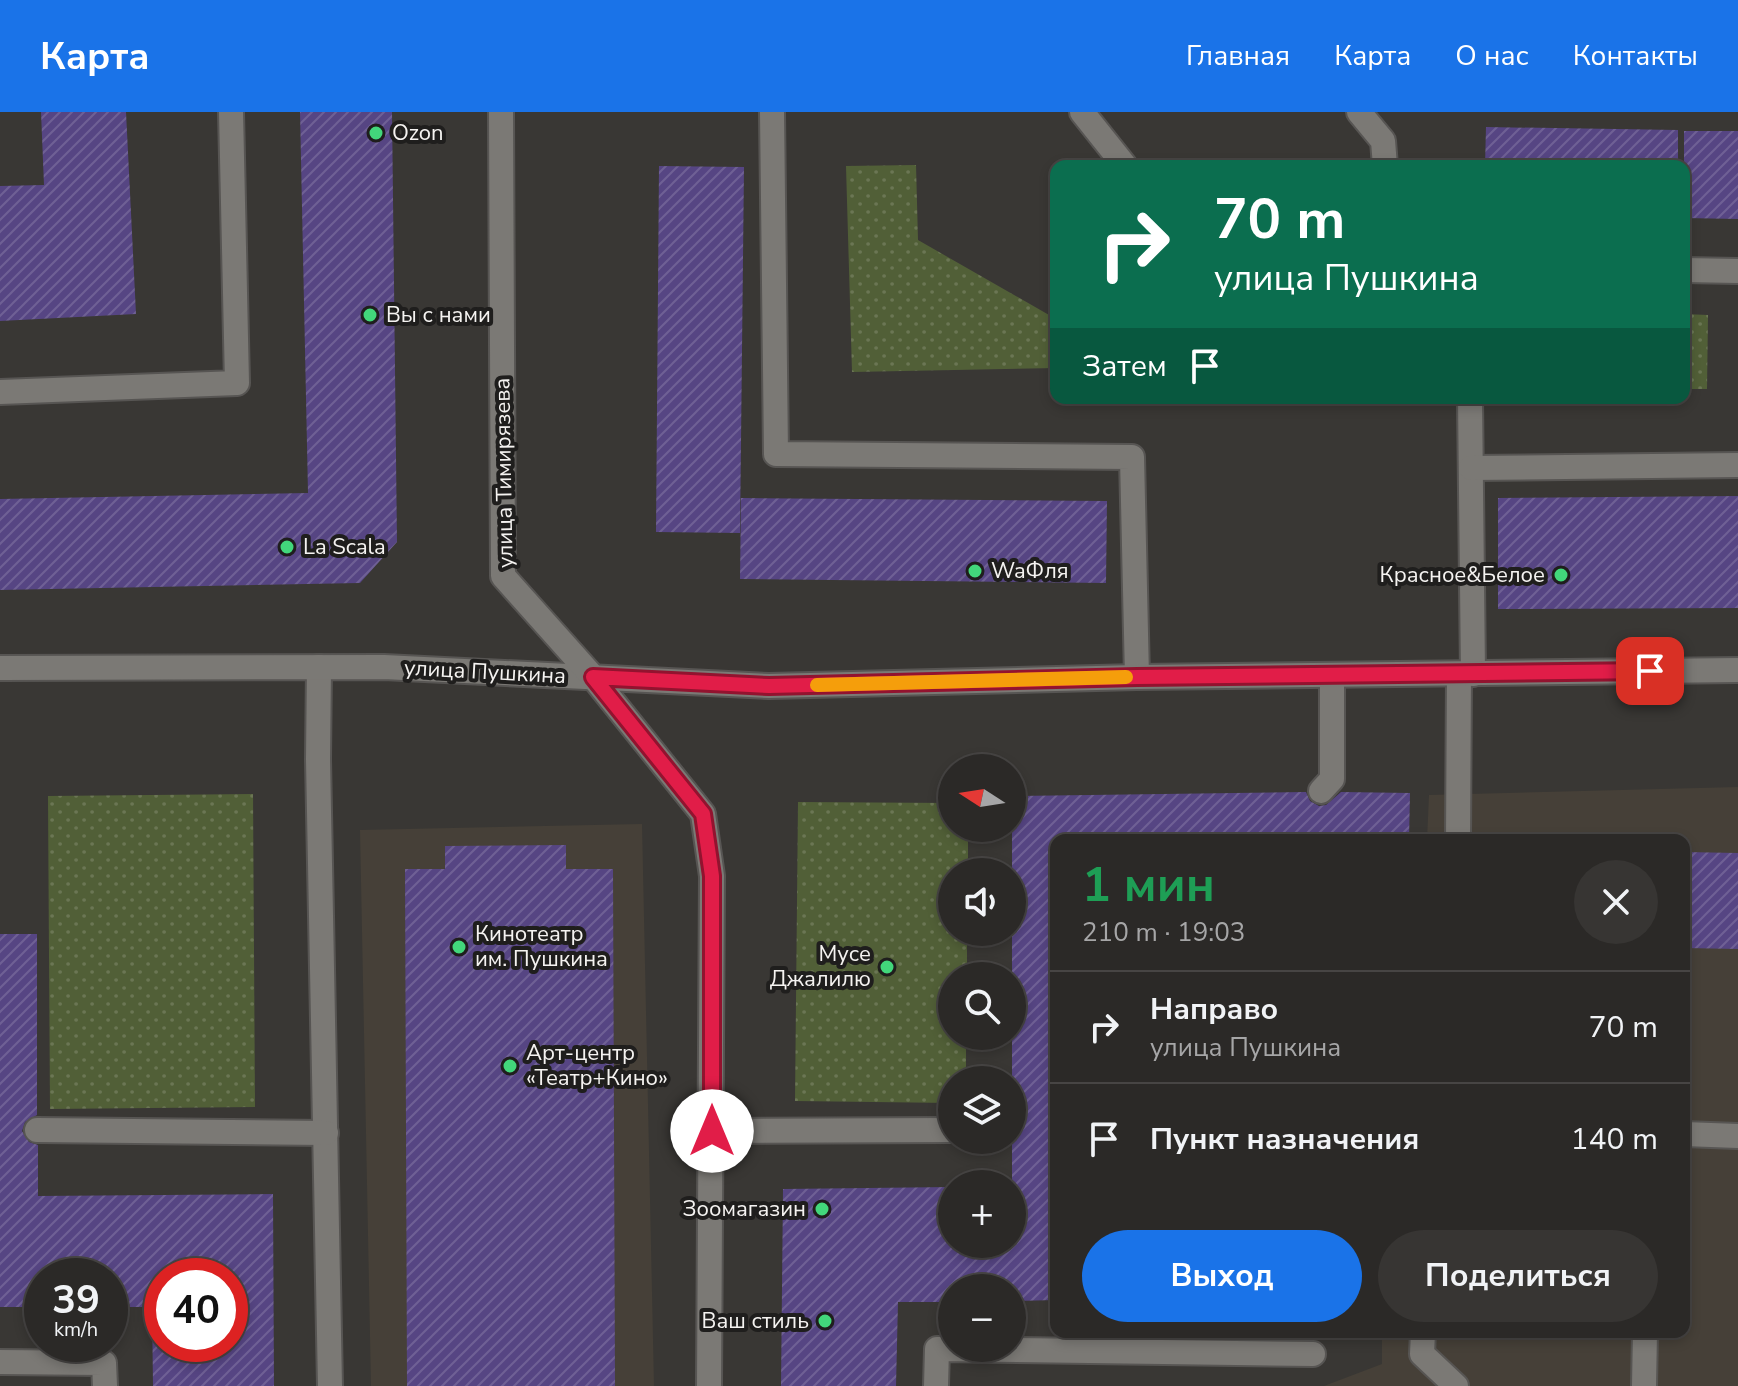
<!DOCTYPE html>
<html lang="ru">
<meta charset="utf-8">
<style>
:root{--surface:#2b2927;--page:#373533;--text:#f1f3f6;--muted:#a6a6a7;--line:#474544;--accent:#1a73e8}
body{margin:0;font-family:"Nunito Sans",sans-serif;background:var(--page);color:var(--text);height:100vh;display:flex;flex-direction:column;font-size:30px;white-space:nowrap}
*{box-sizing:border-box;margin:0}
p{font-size:26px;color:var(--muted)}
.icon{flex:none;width:44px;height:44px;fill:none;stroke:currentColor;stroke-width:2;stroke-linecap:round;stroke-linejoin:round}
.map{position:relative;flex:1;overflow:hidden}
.panel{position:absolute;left:1050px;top:722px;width:640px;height:504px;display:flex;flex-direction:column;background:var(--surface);border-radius:16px;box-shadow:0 4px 12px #0003,0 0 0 2px var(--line)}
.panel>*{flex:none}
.top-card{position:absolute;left:1050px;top:48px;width:640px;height:244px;border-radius:16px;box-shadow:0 4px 12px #0003,0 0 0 2px var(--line);background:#0b6e4f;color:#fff;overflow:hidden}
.needle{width:52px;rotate:282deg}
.fabs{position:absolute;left:938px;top:642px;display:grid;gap:16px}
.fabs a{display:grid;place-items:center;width:88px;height:88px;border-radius:50%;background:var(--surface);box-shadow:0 4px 12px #0003,0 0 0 2px var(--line);font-size:40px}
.speed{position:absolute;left:24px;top:1146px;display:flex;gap:16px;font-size:40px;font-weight:700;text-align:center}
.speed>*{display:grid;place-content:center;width:104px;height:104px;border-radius:50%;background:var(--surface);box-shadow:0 4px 12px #0003,0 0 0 2px var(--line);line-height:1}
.speed small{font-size:20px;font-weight:400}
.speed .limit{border:12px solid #d22;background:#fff;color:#111}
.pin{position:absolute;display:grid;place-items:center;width:68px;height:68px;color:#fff;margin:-34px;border-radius:16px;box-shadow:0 4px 12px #0006}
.me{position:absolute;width:88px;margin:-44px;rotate:0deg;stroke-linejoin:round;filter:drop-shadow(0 0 6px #0008)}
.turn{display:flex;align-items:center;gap:28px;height:168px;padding:0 32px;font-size:36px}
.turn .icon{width:104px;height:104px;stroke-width:2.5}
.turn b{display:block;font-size:56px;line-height:68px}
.then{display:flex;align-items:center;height:76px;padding:0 32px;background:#0003;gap:16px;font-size:30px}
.round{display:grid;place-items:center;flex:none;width:84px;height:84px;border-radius:42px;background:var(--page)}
.summary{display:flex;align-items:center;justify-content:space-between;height:136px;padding:0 32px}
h1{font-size:48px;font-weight:700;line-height:60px;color:#1e9e55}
.cta{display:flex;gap:16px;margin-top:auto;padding:16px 32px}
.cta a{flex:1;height:92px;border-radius:48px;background:var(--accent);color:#fff;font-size:32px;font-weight:700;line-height:92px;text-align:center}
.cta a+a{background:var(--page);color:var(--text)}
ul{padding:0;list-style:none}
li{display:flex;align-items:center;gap:24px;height:112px;padding:0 32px;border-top:2px solid var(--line)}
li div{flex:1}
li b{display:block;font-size:30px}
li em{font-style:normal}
header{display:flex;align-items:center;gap:48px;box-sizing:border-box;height:112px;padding:0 40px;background:var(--accent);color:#fff}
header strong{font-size:38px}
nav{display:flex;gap:44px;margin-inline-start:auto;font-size:28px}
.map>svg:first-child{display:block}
.built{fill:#464038}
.green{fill:url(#green-dots)}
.building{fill:url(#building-hatch);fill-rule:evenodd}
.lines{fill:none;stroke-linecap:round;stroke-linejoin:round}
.service-casing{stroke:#575553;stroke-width:28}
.minor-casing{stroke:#575553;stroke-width:28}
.tertiary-casing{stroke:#575553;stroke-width:28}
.service{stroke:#7b7975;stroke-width:24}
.minor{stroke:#7b7975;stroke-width:24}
.tertiary{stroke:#7b7975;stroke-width:24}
.route-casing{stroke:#92132f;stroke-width:20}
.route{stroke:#e11d48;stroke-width:14}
.slow{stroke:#f59e0b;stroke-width:14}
.poi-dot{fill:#42d77b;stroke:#1f1e1d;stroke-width:3}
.labels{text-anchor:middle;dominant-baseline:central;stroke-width:8;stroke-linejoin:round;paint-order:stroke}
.poi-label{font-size:22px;fill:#f5f3f1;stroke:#1f1e1d;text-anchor:start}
.street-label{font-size:22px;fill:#f5f3f1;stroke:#1f1e1d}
</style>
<header>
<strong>Карта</strong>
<nav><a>Главная</a><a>Карта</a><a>О нас</a><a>Контакты</a></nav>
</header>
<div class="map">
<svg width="1738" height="1274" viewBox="0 0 1738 1274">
<defs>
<pattern id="green-dots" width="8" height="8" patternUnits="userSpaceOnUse" patternTransform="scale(2)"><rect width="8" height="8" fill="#515f37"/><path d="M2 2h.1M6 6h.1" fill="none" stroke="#6b7654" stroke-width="1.8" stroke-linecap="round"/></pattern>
<pattern id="building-hatch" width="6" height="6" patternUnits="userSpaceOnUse" patternTransform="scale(2)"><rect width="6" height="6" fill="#564583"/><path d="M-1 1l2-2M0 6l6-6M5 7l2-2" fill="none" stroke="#6f6095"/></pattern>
</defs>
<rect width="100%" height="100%" fill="#393734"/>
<g class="built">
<path d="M 1738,675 L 1738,1274 L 1324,1274 L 1382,1252 L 1382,1220 L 1684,1220 L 1684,728 L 1427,728 L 1429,683 Z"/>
<path d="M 642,712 L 654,1274 L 371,1274 L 360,718 Z"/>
</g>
<g class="green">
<path d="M 916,53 L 918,128 L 1056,207 L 1056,256 L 852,260 L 846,54 Z"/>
<path d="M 1684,202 L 1708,203 L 1707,277 L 1684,277 Z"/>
<path d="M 253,682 L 255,995 L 50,997 L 48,684 Z"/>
<path d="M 798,690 L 952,691 L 952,716 L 968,716 L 968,760 L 952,760 L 952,820 L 967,820 L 967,864 L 952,864 L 952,924 L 966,924 L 966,968 L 952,968 L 952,991 L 795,989 Z"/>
</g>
<g class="building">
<path d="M 41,0 L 126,0 L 136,202 L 0,209 L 0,74 L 44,73 Z"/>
<path d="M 300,0 L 392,0 L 397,430 L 360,471 L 0,478 L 0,387 L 308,381 Z"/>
<path d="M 1486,15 L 1678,18 L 1678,54 L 1485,54 Z"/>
<path d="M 1684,19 L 1738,19 L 1738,107 L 1684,106 Z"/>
<path d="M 659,54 L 744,55 L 740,421 L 656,420 Z"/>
<path d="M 1738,384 L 1738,496 L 1498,497 L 1498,386 Z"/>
<path d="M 741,386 L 1107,389 L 1106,471 L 740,467 Z"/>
<path d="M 1306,680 L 1310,689 L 1319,694 L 1326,693 L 1341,680 L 1410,681 L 1409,728 L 1056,728 L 1056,1188 L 1012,1189 L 1012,1176 L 952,1176 L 952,1190 L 898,1190 L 896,1274 L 781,1274 L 783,1077 L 952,1075 L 952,1132 L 1012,1132 L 1012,684 Z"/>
<path d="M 566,733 L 566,757 L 613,757 L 615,1274 L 407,1274 L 405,757 L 445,757 L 445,734 Z"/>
<path d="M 1684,740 L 1738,741 L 1738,837 L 1684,836 Z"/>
<path d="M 0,822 L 37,822 L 37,1003 L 25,1010 L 22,1019 L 29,1030 L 38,1033 L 38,1084 L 273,1082 L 274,1274 L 153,1274 L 152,1195 L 110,1195 L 110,1164 L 42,1164 L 42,1195 L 0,1195 ZM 162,1164 L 230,1164 L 230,1232 L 162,1232 Z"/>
</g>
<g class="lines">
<g class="service-casing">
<g id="service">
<path d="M 772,0 L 776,342 L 1132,345 L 1137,565"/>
<path d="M 1082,0 L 1125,54"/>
<path d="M 1359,0 L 1383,29 L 1385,54"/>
<path d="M 1684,158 L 1738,159"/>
<path d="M 0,280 L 237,271 L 231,0"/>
<path d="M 1470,286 L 1473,562"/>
<path d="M 1471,356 L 1738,353"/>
<path d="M 319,555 L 318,647 L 330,1274"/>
<path d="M 1321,679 L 1332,667 L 1332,563"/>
<path d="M 1458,728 L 1459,562"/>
<path d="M 37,1018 L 326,1021"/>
<path d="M 712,1019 L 952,1018"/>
<path d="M 1684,1022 L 1738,1024"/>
<path d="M 1423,1220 L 1422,1242 L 1456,1274"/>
<path d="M 0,1250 L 104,1251 L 105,1274"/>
<path d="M 936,1274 L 937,1237 L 1313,1242"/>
<path d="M 1644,1274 L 1645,1220"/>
</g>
</g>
<g class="minor-casing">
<path id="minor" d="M 0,556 L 384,555 L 769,574 L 1137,565 L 1738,558"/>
</g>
<g class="tertiary-casing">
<path id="tertiary" d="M 501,0 L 503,464 L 593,565 L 703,702 L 712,764 L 709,1274"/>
</g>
<use href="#service" class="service"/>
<use href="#minor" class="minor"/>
<use href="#tertiary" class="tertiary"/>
</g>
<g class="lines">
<g class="route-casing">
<path id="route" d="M 712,1019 L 712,764 L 703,702 L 593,565 L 769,574 L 1137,565 L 1650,559"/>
</g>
<use href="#route" class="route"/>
<path class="slow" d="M 817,573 L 1126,565"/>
</g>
<g class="poi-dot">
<circle cx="376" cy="21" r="8"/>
<circle cx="370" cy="203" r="8"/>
<circle cx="287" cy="435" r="8"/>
<circle cx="975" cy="459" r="8"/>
<circle cx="1561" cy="463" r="8"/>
<circle cx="459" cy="835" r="8"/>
<circle cx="887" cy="855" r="8"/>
<circle cx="510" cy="954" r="8"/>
<circle cx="822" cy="1097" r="8"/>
<circle cx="825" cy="1209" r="8"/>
</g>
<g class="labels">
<g class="poi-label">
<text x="392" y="21">Ozon</text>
<text x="386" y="203">Вы с нами</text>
<text x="303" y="435">La Scala</text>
<text x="991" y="459">WaФля</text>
<text x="1545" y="463" text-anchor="end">Красное&amp;Белое</text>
<text x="475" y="822">Кинотеатр<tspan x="475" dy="25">им. Пушкина</tspan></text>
<text x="871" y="842" text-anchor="end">Мусе<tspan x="871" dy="25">Джалилю</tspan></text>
<text x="526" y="941">Арт-центр<tspan x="526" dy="25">«Театр+Кино»</tspan></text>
<text x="806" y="1097" text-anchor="end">Зоомагазин</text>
<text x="809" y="1209" text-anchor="end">Ваш стиль</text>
</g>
<g class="street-label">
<text transform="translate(504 361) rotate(-91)">улица Тимирязева</text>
<text transform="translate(485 560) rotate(3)">улица Пушкина</text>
</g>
</g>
</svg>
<div class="fabs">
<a><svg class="needle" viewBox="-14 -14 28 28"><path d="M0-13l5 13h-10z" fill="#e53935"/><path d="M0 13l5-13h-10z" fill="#a6a6a7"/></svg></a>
<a><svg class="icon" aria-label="sound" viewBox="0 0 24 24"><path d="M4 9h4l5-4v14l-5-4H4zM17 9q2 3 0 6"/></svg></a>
<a><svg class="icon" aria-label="search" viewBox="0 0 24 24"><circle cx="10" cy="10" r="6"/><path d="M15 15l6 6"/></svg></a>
<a><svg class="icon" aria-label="layers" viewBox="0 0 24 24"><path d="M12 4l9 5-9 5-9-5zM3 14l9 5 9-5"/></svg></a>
<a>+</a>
<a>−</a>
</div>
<div class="speed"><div>39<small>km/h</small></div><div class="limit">40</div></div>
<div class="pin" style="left:1650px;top:559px;background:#d93025"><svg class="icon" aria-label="arrive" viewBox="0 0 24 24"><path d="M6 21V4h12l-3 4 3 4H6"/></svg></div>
<svg class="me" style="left:712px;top:1019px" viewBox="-20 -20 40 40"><circle r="19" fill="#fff"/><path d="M0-13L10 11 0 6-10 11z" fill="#e11d48"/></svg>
<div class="top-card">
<div class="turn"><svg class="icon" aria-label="right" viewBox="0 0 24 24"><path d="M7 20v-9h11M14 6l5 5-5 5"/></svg><div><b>70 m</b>улица Пушкина</div></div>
<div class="then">Затем<svg class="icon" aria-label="arrive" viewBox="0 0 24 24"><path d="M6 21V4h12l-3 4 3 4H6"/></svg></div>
</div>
<section class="panel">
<div class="summary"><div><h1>1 мин</h1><p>210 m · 19:03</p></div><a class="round"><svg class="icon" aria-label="close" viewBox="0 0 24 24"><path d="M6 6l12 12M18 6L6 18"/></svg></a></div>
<ul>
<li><svg class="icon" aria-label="right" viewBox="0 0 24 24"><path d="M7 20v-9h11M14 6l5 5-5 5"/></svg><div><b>Направо</b><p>улица Пушкина</p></div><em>70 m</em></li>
<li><svg class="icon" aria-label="arrive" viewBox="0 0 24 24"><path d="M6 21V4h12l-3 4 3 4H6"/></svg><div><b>Пункт назначения</b></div><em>140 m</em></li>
</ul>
<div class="cta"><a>Выход</a><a>Поделиться</a></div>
</section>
</div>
